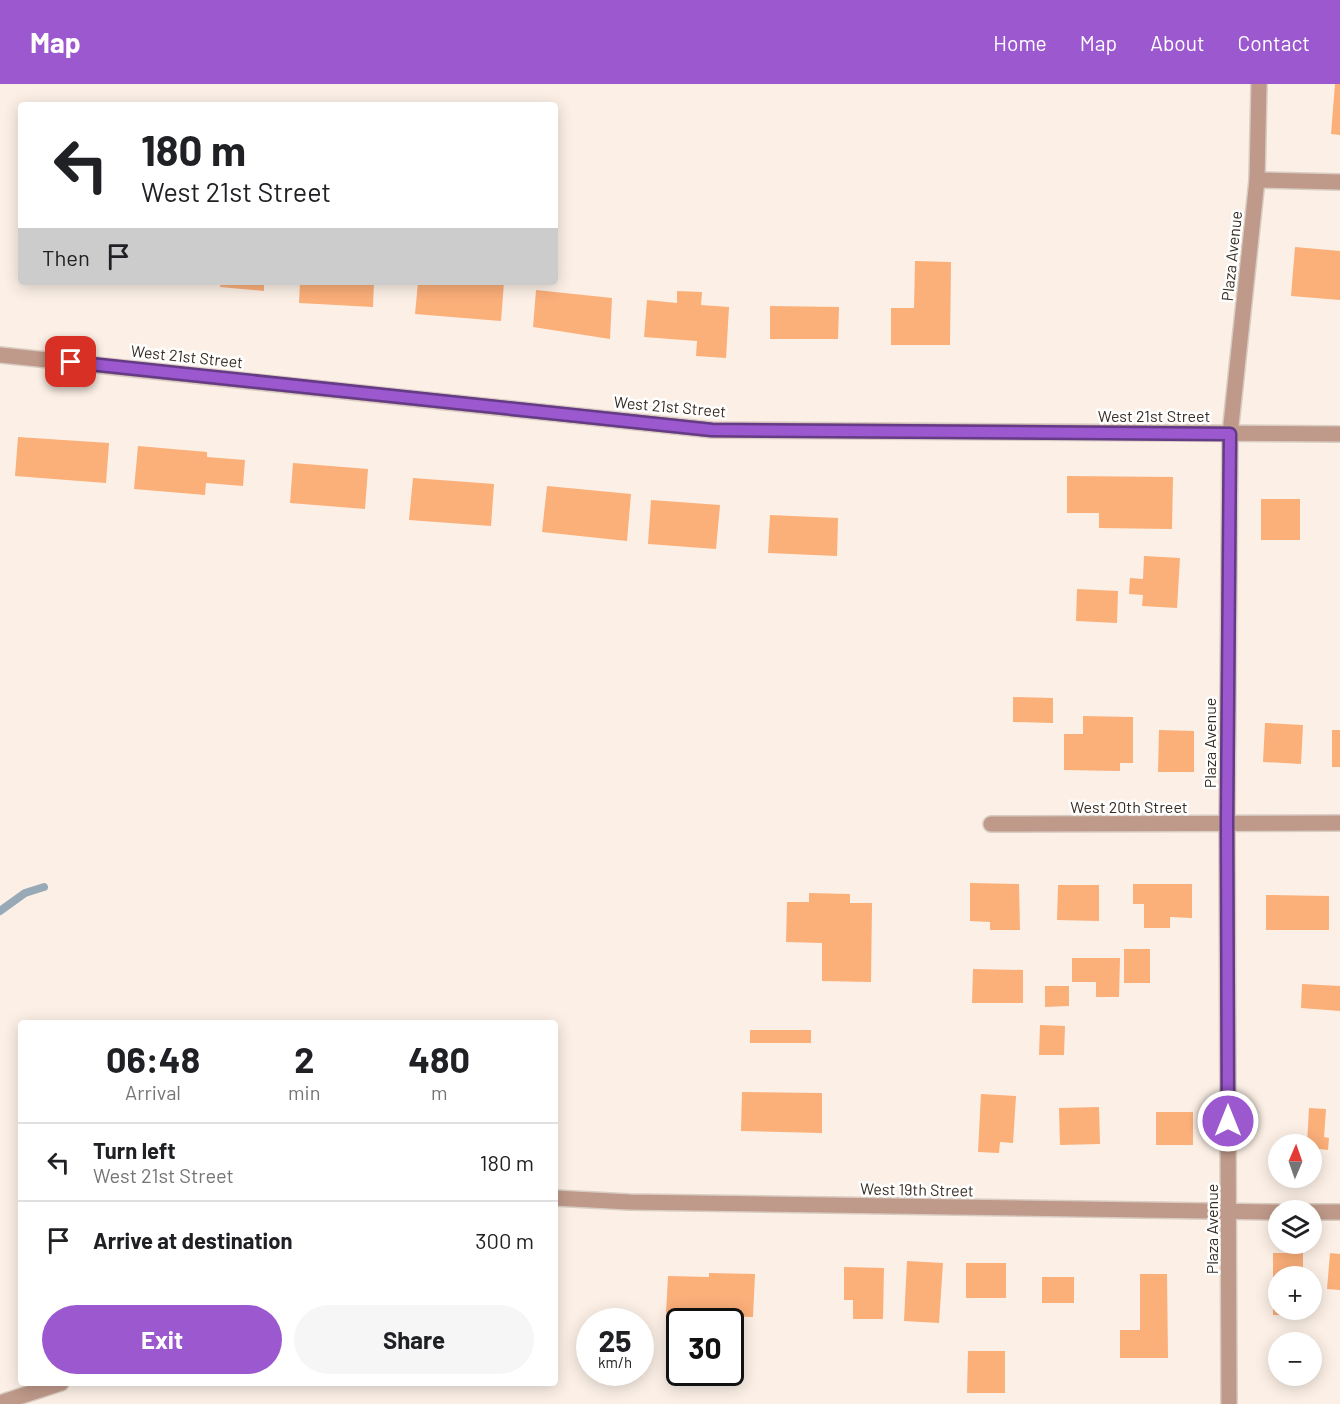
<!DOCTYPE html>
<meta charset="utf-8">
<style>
:root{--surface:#fff;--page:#f6f6f6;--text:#202124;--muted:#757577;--line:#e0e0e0;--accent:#9c59cf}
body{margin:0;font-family:Barlow,sans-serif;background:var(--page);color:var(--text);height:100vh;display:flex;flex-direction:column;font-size:22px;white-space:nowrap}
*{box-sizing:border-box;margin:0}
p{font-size:20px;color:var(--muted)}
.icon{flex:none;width:33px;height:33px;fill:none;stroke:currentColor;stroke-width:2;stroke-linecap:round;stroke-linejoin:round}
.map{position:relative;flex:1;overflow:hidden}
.sheet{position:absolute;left:18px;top:936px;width:540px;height:366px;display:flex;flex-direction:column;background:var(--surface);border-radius:6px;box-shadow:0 3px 15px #0003}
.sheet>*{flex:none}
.hud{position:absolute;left:18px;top:18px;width:540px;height:183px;border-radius:6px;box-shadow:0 3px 15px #0003;background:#fff;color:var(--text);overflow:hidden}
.needle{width:39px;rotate:2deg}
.fabs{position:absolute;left:1268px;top:1050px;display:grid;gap:12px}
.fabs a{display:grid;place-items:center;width:54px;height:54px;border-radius:50%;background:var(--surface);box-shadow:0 3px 15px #0003;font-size:30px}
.speed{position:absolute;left:576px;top:1224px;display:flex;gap:12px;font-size:30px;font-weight:700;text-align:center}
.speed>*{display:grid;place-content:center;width:78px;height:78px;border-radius:50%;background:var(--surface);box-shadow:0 3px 15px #0003;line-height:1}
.speed small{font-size:15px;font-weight:400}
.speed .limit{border:3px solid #111;border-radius:9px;background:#fff;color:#111}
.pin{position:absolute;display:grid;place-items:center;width:51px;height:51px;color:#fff;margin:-26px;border-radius:12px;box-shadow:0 3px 9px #0006}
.me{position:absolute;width:66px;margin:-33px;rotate:0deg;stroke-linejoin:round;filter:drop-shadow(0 0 4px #0008)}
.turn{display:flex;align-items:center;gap:21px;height:126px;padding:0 24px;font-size:27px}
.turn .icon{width:78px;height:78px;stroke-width:2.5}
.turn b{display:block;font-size:42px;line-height:51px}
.then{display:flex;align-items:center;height:57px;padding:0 24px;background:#0003;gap:12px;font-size:22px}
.eta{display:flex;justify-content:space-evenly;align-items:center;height:102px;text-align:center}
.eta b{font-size:36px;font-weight:700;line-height:42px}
.action{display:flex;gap:12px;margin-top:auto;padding:12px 24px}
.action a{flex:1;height:69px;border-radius:36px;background:var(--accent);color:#fff;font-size:24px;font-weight:700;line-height:69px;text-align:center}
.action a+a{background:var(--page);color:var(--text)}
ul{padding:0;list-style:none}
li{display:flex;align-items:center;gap:18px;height:78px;padding:0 24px;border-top:2px solid var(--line)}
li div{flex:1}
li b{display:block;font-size:22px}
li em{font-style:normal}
header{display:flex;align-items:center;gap:36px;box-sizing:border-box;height:84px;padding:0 30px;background:var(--accent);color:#fff}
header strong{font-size:28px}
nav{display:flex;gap:33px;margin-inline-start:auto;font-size:21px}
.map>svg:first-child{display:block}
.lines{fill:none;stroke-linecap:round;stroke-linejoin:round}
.stream{stroke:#98aab7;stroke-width:8}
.building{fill:#fbaf79}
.street-casing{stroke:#d9cdc3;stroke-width:18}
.street{stroke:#bf998a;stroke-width:15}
.route-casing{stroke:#653a87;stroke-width:15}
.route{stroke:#9c59cf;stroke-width:10}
.labels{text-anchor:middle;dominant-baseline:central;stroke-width:5;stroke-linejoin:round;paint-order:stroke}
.street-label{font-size:16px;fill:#382d23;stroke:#fff}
</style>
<header>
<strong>Map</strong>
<nav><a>Home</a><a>Map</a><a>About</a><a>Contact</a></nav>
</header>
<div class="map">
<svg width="1340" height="1320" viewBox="0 0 1340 1320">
<rect width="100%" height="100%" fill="#fcf0e6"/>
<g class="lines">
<path class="stream" d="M 0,827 L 25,809 L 44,803"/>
</g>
<g class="building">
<path d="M 1335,0 L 1340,0 L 1340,51 L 1331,50 Z"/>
<path d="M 1295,163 L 1340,167 L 1340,216 L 1291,212 Z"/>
<path d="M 915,177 L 951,178 L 950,261 L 891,261 L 891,224 L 914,224 Z"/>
<path d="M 221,198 L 264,198 L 264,207 L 220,203 Z"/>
<path d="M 300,198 L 374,198 L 373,223 L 299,219 Z"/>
<path d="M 418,198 L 504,198 L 501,237 L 415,230 Z"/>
<path d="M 536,206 L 612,214 L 610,255 L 533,243 Z"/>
<path d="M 677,207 L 702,208 L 701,221 L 729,223 L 726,274 L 696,272 L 697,257 L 644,253 L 647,216 L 677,219 Z"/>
<path d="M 770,222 L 839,223 L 838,255 L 770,255 Z"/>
<path d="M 18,353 L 109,359 L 106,399 L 15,392 Z"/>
<path d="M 138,362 L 207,368 L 207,373 L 245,376 L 243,402 L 206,399 L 205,411 L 134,405 Z"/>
<path d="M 293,379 L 368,385 L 365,425 L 290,419 Z"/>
<path d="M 1067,392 L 1173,393 L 1172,445 L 1099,444 L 1099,429 L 1067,429 Z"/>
<path d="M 413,394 L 494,400 L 491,442 L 409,436 Z"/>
<path d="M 547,402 L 631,410 L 627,457 L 542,448 Z"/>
<rect x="1261" y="415" width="39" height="41"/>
<path d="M 651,416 L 720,421 L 716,465 L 648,460 Z"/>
<path d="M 770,431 L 838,434 L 837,472 L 768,469 Z"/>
<path d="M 1144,472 L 1180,474 L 1177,524 L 1142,522 L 1143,511 L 1129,510 L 1130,494 L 1143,495 Z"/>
<path d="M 1077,505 L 1118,507 L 1117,539 L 1076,537 Z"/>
<path d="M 1013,613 L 1053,614 L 1053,639 L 1013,638 Z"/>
<path d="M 1083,632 L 1133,633 L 1133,679 L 1120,679 L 1120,687 L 1064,686 L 1064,650 L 1083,650 Z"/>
<path d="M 1265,639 L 1303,641 L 1301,680 L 1263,678 Z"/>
<path d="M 1159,646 L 1194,647 L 1194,688 L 1158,688 Z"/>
<rect x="1332" y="646" width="8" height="37"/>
<path d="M 970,799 L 1019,800 L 1020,846 L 990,846 L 990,838 L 970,837 Z"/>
<path d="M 1133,800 L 1192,800 L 1192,834 L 1170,833 L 1170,844 L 1144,844 L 1144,820 L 1133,820 Z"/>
<path d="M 1058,801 L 1099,801 L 1099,837 L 1057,836 Z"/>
<path d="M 809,809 L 850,810 L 850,819 L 872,819 L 871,898 L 822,897 L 822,859 L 786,858 L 787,818 L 809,818 Z"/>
<path d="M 1266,811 L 1329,812 L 1329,846 L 1266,846 Z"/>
<rect x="1124" y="865" width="26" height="34"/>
<path d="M 1072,874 L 1120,874 L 1119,913 L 1096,913 L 1096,898 L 1072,898 Z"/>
<path d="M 973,885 L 1023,886 L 1023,919 L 972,919 Z"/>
<path d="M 1302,900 L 1340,902 L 1340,927 L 1301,924 Z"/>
<path d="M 1045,902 L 1069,902 L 1069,922 L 1045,923 Z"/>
<path d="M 1040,941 L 1065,942 L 1064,971 L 1039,971 Z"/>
<rect x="750" y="946" width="61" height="13"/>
<path d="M 742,1008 L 822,1009 L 822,1049 L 741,1047 Z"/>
<path d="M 981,1010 L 1016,1012 L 1013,1059 L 1000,1058 L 999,1069 L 978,1068 Z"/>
<path d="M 1099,1023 L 1100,1060 L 1060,1061 L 1059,1024 Z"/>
<path d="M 1309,1024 L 1326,1025 L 1324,1053 L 1329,1054 L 1328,1066 L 1311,1064 L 1311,1060 L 1307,1060 Z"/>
<rect x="1156" y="1028" width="37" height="33"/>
<path d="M 1273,1169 L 1303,1169 L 1303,1192 L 1278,1192 L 1278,1226 L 1302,1226 L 1302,1232 L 1273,1231 Z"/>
<path d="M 1330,1169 L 1340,1170 L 1340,1206 L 1327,1205 Z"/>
<path d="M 907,1177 L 943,1179 L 939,1239 L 904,1237 Z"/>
<rect x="966" y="1179" width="40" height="35"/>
<path d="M 844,1183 L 884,1184 L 883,1235 L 853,1235 L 853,1216 L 844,1216 Z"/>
<path d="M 709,1189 L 755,1190 L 753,1233 L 727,1232 L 727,1238 L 706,1238 L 706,1230 L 666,1229 L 668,1192 L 709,1193 Z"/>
<path d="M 1140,1190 L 1167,1190 L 1168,1274 L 1120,1274 L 1120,1246 L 1140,1246 Z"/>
<rect x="1042" y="1193" width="32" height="26"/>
<path d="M 968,1267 L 1005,1267 L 1005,1309 L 967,1309 Z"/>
</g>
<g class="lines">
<g class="street-casing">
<g id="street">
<path d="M 1257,96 L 1340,98"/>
<path d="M 0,271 L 712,346 L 1340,350"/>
<path d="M 991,740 L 1340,739"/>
<path d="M 555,1114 L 629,1118 L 1278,1128"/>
<path d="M 1311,1128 L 1340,1128"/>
<path d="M 0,1319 L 61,1299"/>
<path d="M 1229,1320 L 1227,739 L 1230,350 L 1257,96 L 1259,0"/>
</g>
</g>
<use href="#street" class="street"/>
</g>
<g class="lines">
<g class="route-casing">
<path id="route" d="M 71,278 L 712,346 L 1230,350 L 1227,739 L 1228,1037"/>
</g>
<use href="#route" class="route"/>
</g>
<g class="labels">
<g class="street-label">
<text transform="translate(1231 172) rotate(-84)">Plaza Avenue</text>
<text transform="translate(187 272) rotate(6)">West 21st Street</text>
<text transform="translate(670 322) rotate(5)">West 21st Street</text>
<text x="1154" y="331">West 21st Street</text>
<text transform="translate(1209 659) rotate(-90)">Plaza Avenue</text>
<text x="1129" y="722">West 20th Street</text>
<text transform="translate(917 1105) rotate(1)">West 19th Street</text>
<text transform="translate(1211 1145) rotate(-90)">Plaza Avenue</text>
</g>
</g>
</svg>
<div class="fabs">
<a><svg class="needle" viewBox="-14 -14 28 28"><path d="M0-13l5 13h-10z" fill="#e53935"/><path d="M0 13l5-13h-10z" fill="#757577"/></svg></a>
<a><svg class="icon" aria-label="layers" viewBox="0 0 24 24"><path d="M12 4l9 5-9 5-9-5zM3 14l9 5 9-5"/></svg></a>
<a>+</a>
<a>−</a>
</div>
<div class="speed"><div>25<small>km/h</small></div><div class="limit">30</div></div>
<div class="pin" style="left:71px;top:278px;background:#d93025"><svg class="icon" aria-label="arrive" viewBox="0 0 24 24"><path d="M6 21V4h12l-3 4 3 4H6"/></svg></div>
<svg class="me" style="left:1228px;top:1037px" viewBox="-20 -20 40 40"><circle r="17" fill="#9c59cf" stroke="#fff" stroke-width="3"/><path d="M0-11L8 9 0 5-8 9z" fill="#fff"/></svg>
<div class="hud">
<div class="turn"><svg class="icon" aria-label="left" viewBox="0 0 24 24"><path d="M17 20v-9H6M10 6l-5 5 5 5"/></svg><div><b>180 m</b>West 21st Street</div></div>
<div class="then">Then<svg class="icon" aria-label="arrive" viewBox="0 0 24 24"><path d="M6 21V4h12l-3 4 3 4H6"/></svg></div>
</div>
<section class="sheet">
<div class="eta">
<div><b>06:48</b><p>Arrival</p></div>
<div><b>2</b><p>min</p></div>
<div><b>480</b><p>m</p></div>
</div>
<ul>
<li><svg class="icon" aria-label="left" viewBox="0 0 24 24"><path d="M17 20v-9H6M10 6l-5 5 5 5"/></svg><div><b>Turn left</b><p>West 21st Street</p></div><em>180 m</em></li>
<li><svg class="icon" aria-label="arrive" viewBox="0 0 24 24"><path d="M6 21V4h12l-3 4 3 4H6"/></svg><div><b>Arrive at destination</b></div><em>300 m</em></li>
</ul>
<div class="action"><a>Exit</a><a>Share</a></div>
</section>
</div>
